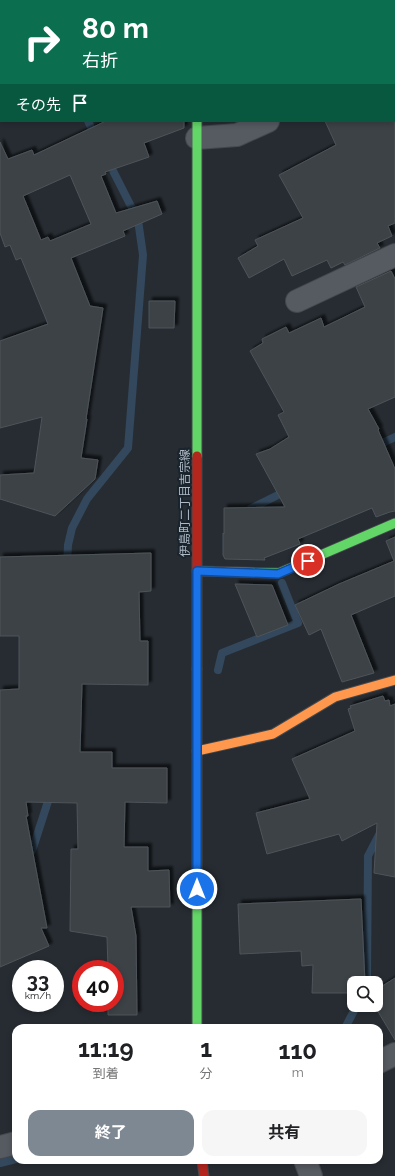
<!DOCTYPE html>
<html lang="ja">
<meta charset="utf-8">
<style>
:root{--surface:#fff;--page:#f6f6f6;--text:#202124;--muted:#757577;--accent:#7e8892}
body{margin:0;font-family:Raleway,"Noto Sans JP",sans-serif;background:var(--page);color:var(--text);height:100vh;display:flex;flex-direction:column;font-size:15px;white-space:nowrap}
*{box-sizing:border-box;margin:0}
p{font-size:13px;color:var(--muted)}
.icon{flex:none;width:22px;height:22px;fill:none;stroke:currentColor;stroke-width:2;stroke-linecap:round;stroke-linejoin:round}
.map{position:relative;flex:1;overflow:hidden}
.panel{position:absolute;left:12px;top:1024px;width:371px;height:140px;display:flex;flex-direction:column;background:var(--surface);border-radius:12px;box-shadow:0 2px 6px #0003}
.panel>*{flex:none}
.banner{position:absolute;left:0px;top:0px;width:395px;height:122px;box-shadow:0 2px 6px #0003;background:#0b6e4f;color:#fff;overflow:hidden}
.tools{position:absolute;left:347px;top:976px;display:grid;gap:8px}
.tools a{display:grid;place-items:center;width:36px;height:36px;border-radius:8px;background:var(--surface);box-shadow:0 2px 6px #0003;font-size:20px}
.speed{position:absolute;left:12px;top:960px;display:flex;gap:8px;font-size:20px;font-weight:700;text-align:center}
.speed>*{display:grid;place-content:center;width:52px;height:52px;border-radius:50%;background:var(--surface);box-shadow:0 2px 6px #0003;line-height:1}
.speed small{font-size:10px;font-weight:400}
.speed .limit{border:6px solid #d22;background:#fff;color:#111}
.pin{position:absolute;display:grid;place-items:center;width:34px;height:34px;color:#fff;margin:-17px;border:2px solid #fff;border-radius:50%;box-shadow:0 1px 4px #0007}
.me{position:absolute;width:44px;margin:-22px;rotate:0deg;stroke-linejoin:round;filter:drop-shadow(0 0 3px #0008)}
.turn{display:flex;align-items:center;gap:14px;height:84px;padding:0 16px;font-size:18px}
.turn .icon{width:52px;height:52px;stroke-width:2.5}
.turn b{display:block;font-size:28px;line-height:34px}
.then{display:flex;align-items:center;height:38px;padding:0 16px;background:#0003;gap:8px;font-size:15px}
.eta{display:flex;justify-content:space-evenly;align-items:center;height:68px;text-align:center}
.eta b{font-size:24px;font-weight:700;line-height:28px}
.cta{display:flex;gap:8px;margin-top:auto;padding:8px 16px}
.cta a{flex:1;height:46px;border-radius:12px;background:var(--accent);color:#fff;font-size:16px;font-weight:700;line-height:46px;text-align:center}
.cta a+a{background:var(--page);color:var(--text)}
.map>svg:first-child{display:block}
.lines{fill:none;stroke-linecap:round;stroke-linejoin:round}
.stream{stroke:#33485c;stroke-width:8}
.building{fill:#3d4247;stroke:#4d545a;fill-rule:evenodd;filter:url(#shadow)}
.street-casing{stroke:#44484d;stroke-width:24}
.fast-casing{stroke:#44484d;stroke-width:11}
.slow-casing{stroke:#44484d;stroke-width:11}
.jam-casing{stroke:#44484d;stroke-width:11}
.street{stroke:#565a61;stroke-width:22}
.fast{stroke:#63d668;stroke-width:9}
.slow{stroke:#ff974d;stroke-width:9}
.jam{stroke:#b3261e;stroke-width:9}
.route-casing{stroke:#114b97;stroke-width:10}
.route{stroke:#1a73e8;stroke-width:7}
.labels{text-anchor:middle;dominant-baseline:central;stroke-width:4;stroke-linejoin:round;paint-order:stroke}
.street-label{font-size:12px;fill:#aeb9c5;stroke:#19242d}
</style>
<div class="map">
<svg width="395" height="1176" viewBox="0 0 395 1176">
<defs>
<filter id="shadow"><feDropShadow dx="3.5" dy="-3.5" stdDeviation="1" flood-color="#0009"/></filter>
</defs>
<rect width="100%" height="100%" fill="#262c32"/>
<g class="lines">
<g class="stream">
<path d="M 61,1 L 62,0"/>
<path d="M 88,121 L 96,138"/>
<path d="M 374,447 L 395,437"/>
<path d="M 253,515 L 250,509 L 288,490"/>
<path d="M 67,566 L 68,545 L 72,528 L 87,499 L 128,448 L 143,255 L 138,220 L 108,161"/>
<path d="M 218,670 L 222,653 L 298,623 L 282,583"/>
<path d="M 25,857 L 32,851 L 51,792"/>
<path d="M 365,983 L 367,977 L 368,856 L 381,831"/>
<path d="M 345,1028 L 357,1005"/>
<path d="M 0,1163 L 16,1159"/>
</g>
</g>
<g class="building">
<path d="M 106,121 L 184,121 L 184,128 L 144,143 L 149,157 L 105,172 L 106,174 L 101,176 L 116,213 L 157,201 L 162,214 L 123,231 L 125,236 L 71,258 L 90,306 L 103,308 L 86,419 L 87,419 L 81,458 L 98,460 L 95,479 L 55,516 L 0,499 L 0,475 L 34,473 L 42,417 L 0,428 L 0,341 L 48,324 L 21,258 L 16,260 L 10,245 L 5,247 L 0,233 L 0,142 L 8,159 L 32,150 L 34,155 ZM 70,175 L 91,224 L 50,241 L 48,237 L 41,240 L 23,196 Z"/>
<path d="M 325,121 L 395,121 L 395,223 L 388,226 L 392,236 L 377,243 L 380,248 L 345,265 L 343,262 L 331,268 L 327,260 L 292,276 L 284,259 L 249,278 L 238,258 L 258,246 L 255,240 L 303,218 L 279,175 L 336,145 Z"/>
<path d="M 391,271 L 395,279 L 395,397 L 368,409 L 379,429 L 378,430 L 395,469 L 395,511 L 390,512 L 376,517 L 372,508 L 298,539 L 300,544 L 264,558 L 265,560 L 225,559 L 223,555 L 223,533 L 224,534 L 224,508 L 285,507 L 256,454 L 270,449 L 289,437 L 278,415 L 284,412 L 250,351 L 263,343 L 262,339 L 286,327 L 289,333 L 321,318 L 324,327 L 365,307 L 356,287 Z"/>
<path d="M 149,301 L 175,301 L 174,328 L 149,328 Z"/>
<path d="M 395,537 L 395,596 L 351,615 L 374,673 L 342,682 L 321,629 L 309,635 L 295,605 L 339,584 L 394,561 L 386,541 Z"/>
<path d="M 151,553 L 151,591 L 139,592 L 140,641 L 148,641 L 148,685 L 82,684 L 80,752 L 112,752 L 112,768 L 167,768 L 167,803 L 125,802 L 124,847 L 148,847 L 148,871 L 169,870 L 170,907 L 131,907 L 136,936 L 137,1015 L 108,1015 L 108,1003 L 115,1003 L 115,969 L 108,969 L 107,937 L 70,931 L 71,849 L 78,849 L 77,803 L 26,802 L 28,816 L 26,816 L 47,928 L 41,928 L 49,946 L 0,967 L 0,690 L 19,689 L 19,636 L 0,636 L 0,557 Z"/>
<path d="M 235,584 L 272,585 L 288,625 L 257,637 Z"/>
<path d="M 383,696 L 385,701 L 389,700 L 390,706 L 395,704 L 395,877 L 374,873 L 377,823 L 342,841 L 339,834 L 267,854 L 256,813 L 310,799 L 292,759 L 355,731 L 348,709 L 351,708 L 350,706 Z"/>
<path d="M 361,899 L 365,983 L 354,983 L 354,993 L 312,993 L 313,965 L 302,966 L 301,951 L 240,954 L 238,904 Z"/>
<path d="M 395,978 L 395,1040 L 374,1005 L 376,1005 L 376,990 Z"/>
</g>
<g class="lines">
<g class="street-casing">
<g id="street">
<path d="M 394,66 L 395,66"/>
<path d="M 197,138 L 237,135 L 268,121"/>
<path d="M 297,301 L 395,255"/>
<path d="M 379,1062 L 395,1054"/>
<path d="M 0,1147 L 16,1143"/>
<path d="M 305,1160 L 311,1176"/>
</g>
</g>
<g class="fast-casing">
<g id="fast">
<path d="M 197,121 L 197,456"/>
<path d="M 197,571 L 279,573 L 395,523"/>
<path d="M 197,669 L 197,1028"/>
</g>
</g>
<g class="slow-casing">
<path id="slow" d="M 197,751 L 273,734 L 335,697 L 395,680"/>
</g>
<g class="jam-casing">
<g id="jam">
<path d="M 197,0 L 197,1"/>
<path d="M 197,456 L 197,669"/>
<path d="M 202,1160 L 204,1176"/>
</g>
</g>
<use href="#street" class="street"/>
<use href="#fast" class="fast"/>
<use href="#slow" class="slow"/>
<use href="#jam" class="jam"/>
</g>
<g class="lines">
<g class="route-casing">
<path id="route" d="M 197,889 L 197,571 L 278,574 L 308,561"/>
</g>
<use href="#route" class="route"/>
</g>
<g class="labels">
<g class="street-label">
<text transform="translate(185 503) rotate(-90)">伊島町二丁目吉宗線</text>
</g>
</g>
</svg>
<div class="tools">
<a><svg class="icon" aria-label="search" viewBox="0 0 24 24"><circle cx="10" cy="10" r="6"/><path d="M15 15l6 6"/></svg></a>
</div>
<div class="speed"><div>33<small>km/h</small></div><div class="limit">40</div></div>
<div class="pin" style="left:308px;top:561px;background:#d93025"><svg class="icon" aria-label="arrive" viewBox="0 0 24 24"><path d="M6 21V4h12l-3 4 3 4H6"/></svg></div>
<svg class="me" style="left:197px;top:889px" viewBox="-20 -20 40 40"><circle r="17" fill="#1a73e8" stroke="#fff" stroke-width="3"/><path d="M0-11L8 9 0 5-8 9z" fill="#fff"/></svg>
<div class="banner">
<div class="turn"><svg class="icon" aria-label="right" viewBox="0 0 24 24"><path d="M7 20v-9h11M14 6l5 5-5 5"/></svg><div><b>80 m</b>右折</div></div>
<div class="then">その先<svg class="icon" aria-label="arrive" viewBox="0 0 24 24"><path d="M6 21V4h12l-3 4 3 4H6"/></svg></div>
</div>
<section class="panel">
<div class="eta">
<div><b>11:19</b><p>到着</p></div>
<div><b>1</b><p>分</p></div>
<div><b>110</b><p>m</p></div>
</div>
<div class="cta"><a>終了</a><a>共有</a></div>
</section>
</div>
